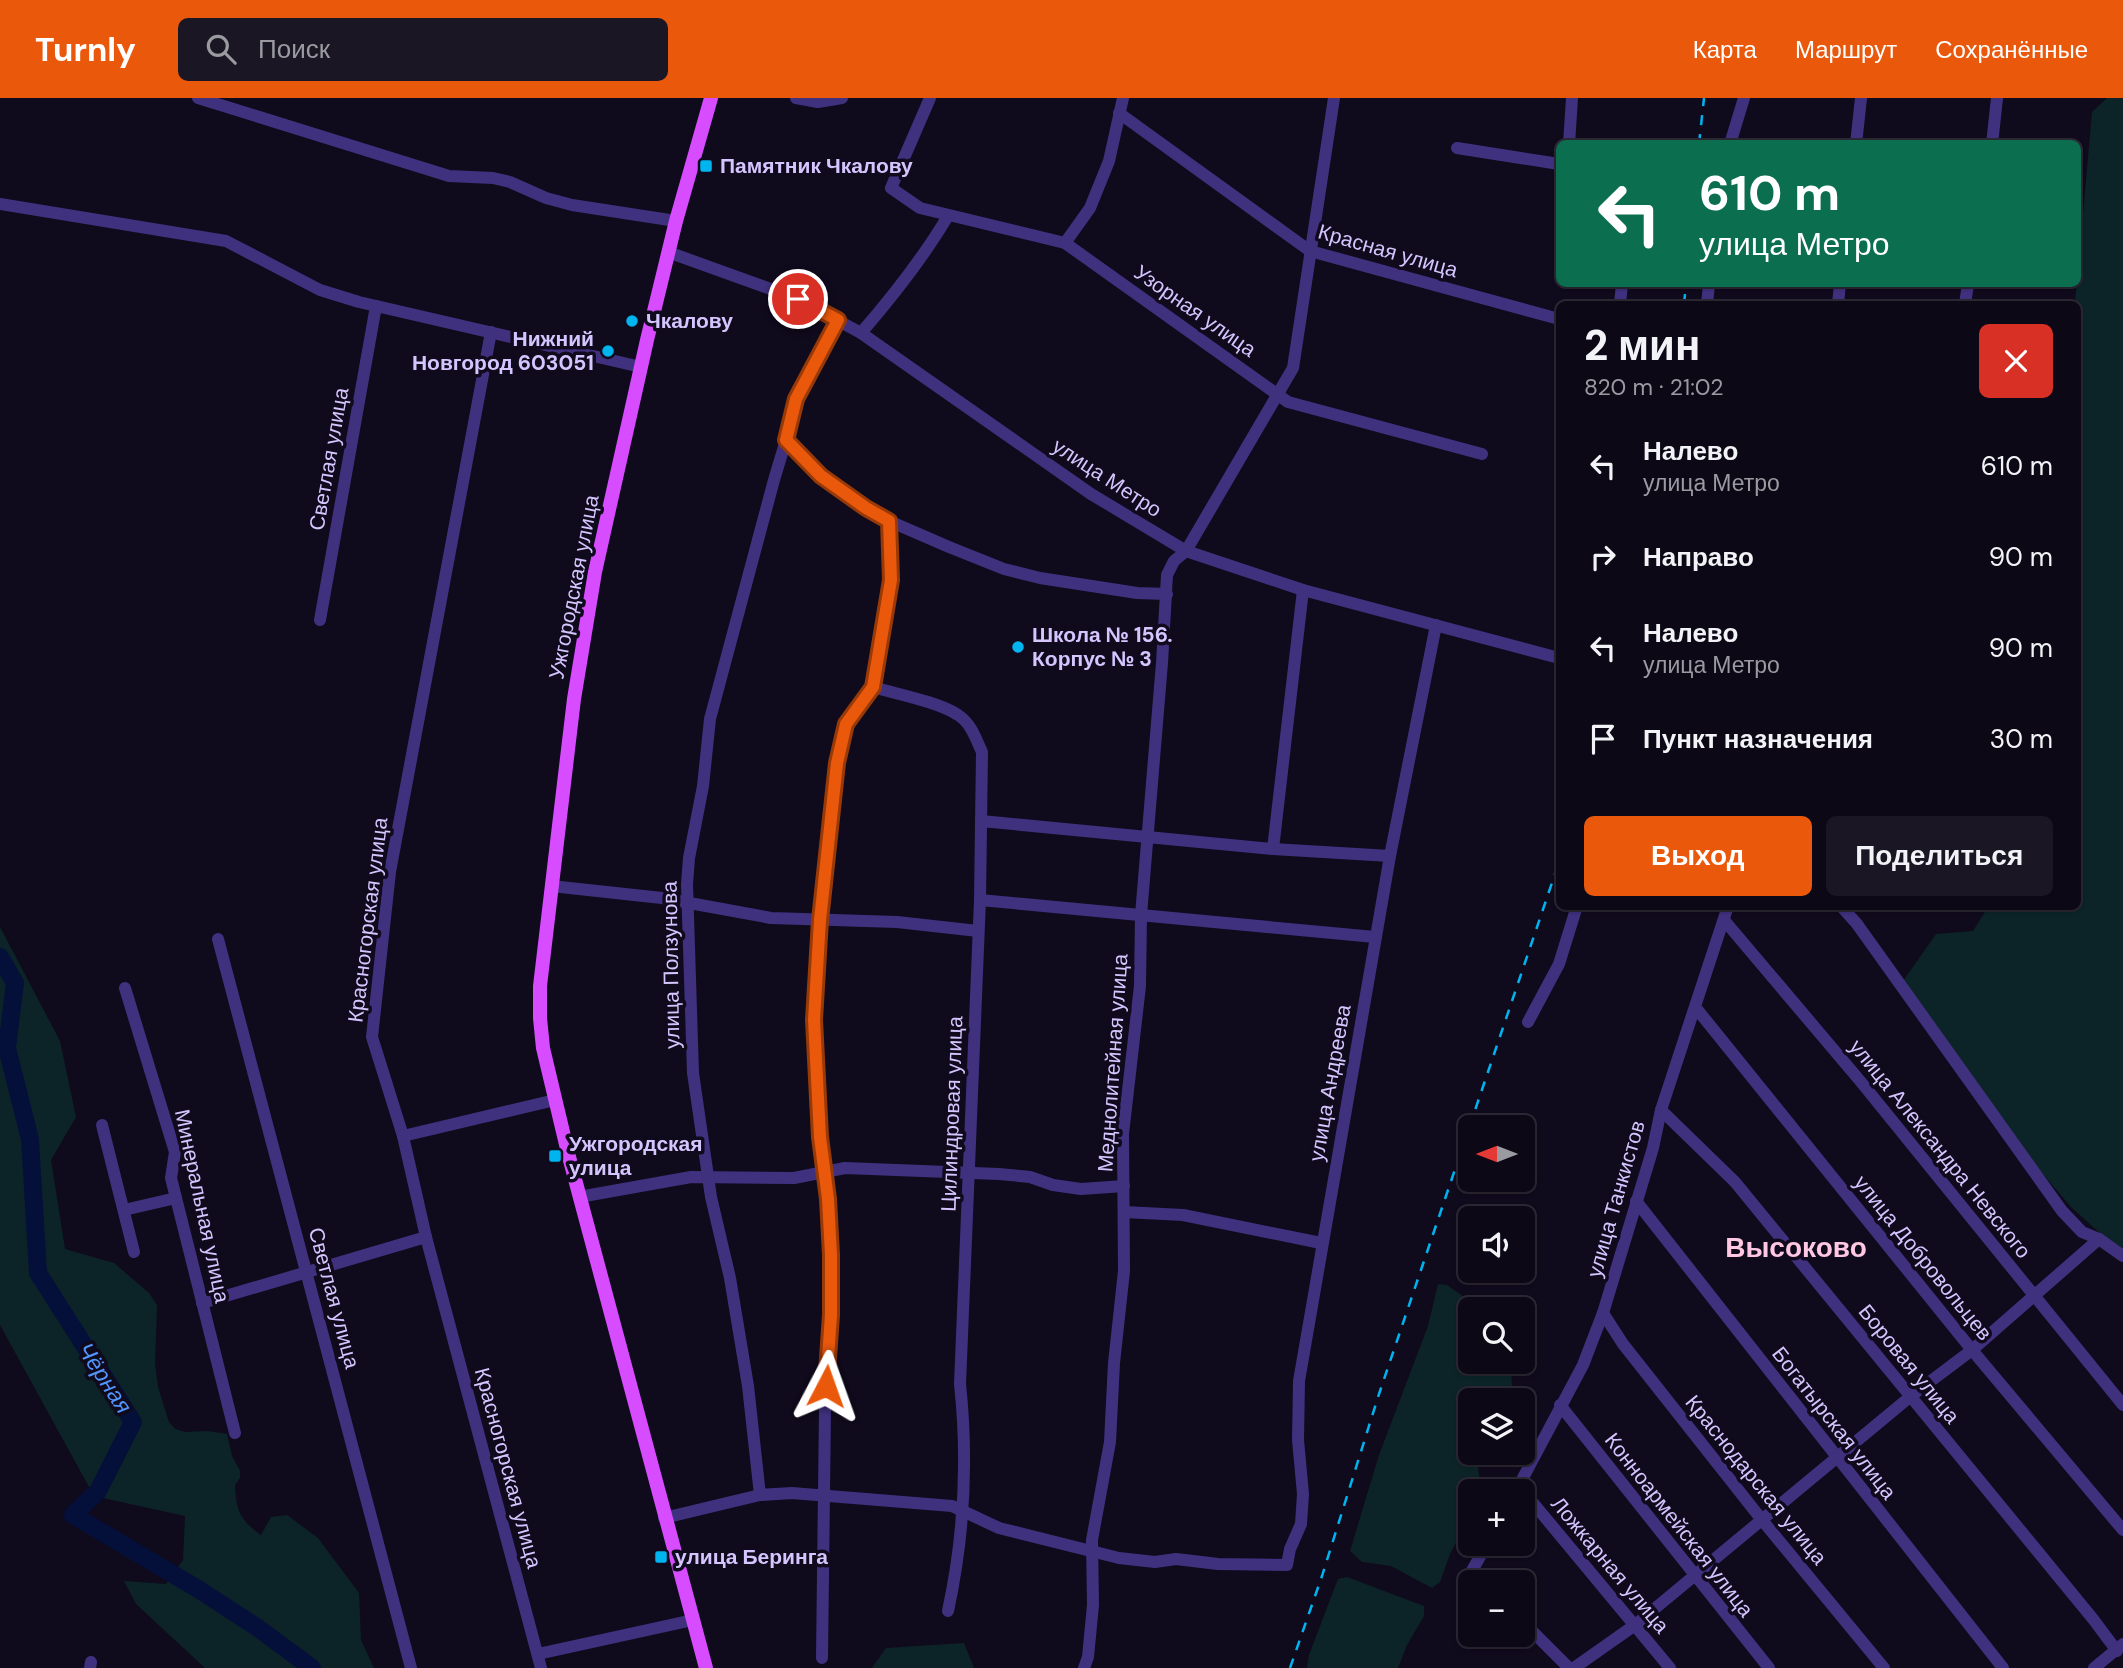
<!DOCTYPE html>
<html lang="ru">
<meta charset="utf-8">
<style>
:root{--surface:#0c0816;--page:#1a1623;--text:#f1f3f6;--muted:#9a9aa1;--line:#2c2935;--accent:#ea580c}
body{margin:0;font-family:"DM Sans",sans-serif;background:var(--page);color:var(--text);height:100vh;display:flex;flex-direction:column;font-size:26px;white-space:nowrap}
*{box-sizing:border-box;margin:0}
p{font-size:23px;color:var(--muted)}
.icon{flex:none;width:38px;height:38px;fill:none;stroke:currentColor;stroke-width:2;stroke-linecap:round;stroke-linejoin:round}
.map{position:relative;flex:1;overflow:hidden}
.side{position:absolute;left:1556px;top:203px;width:525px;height:609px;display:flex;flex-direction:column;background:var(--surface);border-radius:10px;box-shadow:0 2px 5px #0004,0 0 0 2px var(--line)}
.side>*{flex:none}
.hud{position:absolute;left:1556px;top:42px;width:525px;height:147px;border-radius:10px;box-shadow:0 2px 5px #0004,0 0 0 2px var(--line);background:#0b6e4f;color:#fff;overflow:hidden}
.needle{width:46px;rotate:270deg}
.fabs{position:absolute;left:1458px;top:1017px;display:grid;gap:14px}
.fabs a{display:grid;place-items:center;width:77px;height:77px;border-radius:10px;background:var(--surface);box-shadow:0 2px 5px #0004,0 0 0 2px var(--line);font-size:35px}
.pin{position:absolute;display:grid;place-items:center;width:60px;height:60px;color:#fff;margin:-30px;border:4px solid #fff;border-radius:50%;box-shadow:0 2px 7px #0007}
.me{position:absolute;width:77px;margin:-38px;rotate:4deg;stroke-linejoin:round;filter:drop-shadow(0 0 5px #0008)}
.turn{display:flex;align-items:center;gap:24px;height:147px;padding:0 28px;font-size:32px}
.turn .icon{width:91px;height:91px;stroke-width:2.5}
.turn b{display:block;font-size:49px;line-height:60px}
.round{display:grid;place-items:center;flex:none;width:74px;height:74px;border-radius:10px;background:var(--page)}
.overview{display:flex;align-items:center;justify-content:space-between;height:119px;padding:0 28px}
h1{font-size:42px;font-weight:800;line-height:52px}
.primary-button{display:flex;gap:14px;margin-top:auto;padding:14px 28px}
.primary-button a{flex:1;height:80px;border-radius:10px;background:var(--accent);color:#fff;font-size:28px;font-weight:800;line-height:80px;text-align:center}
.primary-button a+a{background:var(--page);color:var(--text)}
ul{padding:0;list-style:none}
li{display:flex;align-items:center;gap:21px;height:91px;padding:0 28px}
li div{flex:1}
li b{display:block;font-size:26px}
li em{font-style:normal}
header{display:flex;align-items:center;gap:42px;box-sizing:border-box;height:98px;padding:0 35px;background:var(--accent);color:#fff}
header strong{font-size:33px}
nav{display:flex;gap:38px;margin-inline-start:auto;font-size:24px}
.search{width:490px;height:63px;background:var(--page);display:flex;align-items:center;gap:18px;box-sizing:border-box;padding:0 24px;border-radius:10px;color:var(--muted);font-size:26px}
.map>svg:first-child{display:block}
.green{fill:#0c2427}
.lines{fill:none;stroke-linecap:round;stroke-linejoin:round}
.river{stroke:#05103a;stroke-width:18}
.minor{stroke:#40317f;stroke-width:12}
.major{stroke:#d74cff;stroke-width:14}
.rail{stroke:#00b4f0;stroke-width:2.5;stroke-dasharray:10 9;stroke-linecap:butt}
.route-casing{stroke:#983908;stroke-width:18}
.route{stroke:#ea580c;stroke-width:12}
.poi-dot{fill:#00b4f0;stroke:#100a1d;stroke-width:2.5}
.labels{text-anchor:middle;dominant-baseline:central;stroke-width:7;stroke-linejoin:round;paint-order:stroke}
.poi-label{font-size:21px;font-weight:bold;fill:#d5c5ff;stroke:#100a1d;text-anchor:start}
.street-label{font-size:21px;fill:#d5c5ff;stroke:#100a1d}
.water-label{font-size:23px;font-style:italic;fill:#5395ff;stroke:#100a1d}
.district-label{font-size:28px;font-weight:bold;fill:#ffc7e2;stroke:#100a1d}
</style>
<header>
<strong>Turnly</strong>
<div class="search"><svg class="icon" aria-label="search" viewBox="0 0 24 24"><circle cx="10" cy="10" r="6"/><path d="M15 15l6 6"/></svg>Поиск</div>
<nav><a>Карта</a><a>Маршрут</a><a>Сохранённые</a></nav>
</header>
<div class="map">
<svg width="2123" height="1570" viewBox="0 0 2123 1570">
<rect width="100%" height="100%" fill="#100a1d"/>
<g class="green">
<path d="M 2107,0 L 2123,0 L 2123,1156 L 2071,1109 L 1984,1007 L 1901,886 L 1936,836 L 1973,833 L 1988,809 L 2077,808 L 2077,206 L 2075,206 L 2092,14 Z"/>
<path d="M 0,829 L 60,943 L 76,1019 L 51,1062 L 65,1151 L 114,1165 L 149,1195 L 157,1207 L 155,1266 L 158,1289 L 169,1324 L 175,1331 L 185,1334 L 208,1333 L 227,1336 L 232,1358 L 240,1373 L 240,1380 L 235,1387 C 236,1412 240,1422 261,1437 L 271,1419 L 287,1417 L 318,1440 L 359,1495 L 361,1542 L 374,1570 L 205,1570 L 136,1506 L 124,1483 L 166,1486 L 183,1462 L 185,1418 L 94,1398 L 0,1227 Z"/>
<path d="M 1438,1186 L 1447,1187 L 1481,1211 L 1470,1211 L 1470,1264 L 1511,1264 L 1512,1292 L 1508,1302 L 1470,1302 L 1470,1354 L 1476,1355 L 1480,1385 L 1477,1393 L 1470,1393 L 1468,1422 L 1450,1456 L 1440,1484 L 1432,1490 L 1391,1468 L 1362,1464 L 1350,1453 L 1379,1357 L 1428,1228 Z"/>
<path d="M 1347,1479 L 1424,1508 L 1424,1518 L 1407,1547 L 1398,1570 L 1307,1570 L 1309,1557 L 1338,1481 Z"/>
<path d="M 964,1545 L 974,1570 L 872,1570 L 886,1550 Z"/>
</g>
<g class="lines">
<path class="river" d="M 0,859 L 15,885 L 7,950 L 30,1041 L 38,1175 L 133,1324 L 98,1393 L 73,1417 L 198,1491 L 258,1530 L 312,1570"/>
<g class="minor">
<path d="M 198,0 L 449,78 L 493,80 L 510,84 L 546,100 L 572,107 L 676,123"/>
<path d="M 796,0 L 818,4 L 842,0"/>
<path d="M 930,0 L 891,90 L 920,110 L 1065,145 L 1288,304 L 1482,356"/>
<path d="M 1119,15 L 1310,153 L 1559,221"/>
<path d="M 1569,46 L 1572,0"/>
<path d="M 1730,46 L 1744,0"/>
<path d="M 1856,46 L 1861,0"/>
<path d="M 1992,46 L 1997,0"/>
<path d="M 1457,50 L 1559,66"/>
<path d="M 0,106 L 226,143 L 320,192 L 359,204 L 641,269"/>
<path d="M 1065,145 L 1090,110 L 1109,63 L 1123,0"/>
<path d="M 668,154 L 798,201 L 861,235 L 1091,396 L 1186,453 L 1303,492 L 1559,560"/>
<path d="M 1620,206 L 1622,186"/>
<path d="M 1707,206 L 1709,186"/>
<path d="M 1838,206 L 1840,186"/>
<path d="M 1965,206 L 1968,186"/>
<path d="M 491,234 L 390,774 L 372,939 L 403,1038 L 426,1139 L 541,1570"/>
<path d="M 861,235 C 893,198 923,160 948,118"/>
<path d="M 786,342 L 821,378 L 865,409 L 889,423 L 949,449 L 1004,471 L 1040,480 L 1137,495 L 1167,496"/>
<path d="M 320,522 L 376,208"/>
<path d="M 873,589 C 896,596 939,604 958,617 C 971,625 976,641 982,654 L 980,802 L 960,1286 C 968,1361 964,1439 948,1513"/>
<path d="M 981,723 L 1273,751 L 1390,758"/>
<path d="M 1273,751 L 1303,492"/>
<path d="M 551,788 L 662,800 L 771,820 L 897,824 L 978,833"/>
<path d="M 980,802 L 1375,839"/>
<path d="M 1841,808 L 1857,826 L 2062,1113 L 2082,1134 L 2099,1141 L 2123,1158"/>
<path d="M 1724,822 L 1861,984 L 2123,1307"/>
<path d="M 218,841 L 411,1570"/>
<path d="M 125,890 L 175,1054 L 171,1080 L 235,1335"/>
<path d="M 1696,910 L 1972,1252 L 2123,1432"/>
<path d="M 1528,924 L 1559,866 L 1577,808"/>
<path d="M 1661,1012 L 1735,1084 L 2093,1521 L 2117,1553"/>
<path d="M 102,1027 L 134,1154"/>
<path d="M 403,1038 L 555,1002"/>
<path d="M 579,1099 L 691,1079 L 794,1080 L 845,1070 L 999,1076 L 1030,1079 L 1053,1087 L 1081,1091 L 1124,1088"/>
<path d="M 1636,1103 L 2003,1570"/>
<path d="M 124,1112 L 176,1100"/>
<path d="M 1124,1114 L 1183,1117 L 1321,1145"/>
<path d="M 202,1205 L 426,1139"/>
<path d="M 1603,1215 L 1623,1246 L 1762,1422 L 1884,1570"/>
<path d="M 1560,1307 L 1769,1570"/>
<path d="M 1519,1388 L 1670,1570"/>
<path d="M 1516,1393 L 1583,1267 L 1603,1215 L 1653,1050 L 1661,1012 L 1728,808"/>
<path d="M 760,1397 L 748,1288 L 730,1180 L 711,1099 L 693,975 L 687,786 L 689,760 L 703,688 L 710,621 L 774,382 L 786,342 L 796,301 L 838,222"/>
<path d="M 664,1420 L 760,1397 L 792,1395 L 952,1408 L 999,1430 L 1119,1460 L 1155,1464 L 1176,1461 L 1218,1466 L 1287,1467 L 1290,1451 L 1301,1426 L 1303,1396 L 1298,1342 L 1299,1283 L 1390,758 L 1436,527"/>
<path d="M 1478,1484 L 1469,1478 L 1487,1446"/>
<path d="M 1522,1523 L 1569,1570"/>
<path d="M 538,1556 L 693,1522"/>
<path d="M 822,1560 L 825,1311 L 831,1217 L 831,1157 L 828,1101 L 820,1039 L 814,922 L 820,822 L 837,665 L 846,626 L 873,589 L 891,482 L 889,423"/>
<path d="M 90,1570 L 91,1564"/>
<path d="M 1084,1570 L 1088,1559 L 1093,1507 L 1092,1442 L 1110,1344 L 1114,1265 L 1124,1173 L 1123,1036 L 1140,888 L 1141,817 L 1162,565 L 1167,477 L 1174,463 L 1186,453 L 1293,270 L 1334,0"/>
<path d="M 1574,1570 L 1635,1527 L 1911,1298 L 1972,1252 L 2099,1141"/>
<path d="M 2094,1570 L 2123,1546"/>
</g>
<path class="major" d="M 706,1570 L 568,1055 L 543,950 L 540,920 L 540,888 L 574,601 L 595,474 L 647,242 L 676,123 L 711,0"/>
<g class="rail">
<path d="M 1699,46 L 1704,0"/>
<path d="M 1684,206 L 1686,186"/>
<path d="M 1290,1570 L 1322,1478 L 1379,1296 L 1559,764"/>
</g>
</g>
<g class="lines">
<g class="route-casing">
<path id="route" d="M 798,201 L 838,222 L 796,301 L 786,342 L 821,378 L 866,410 L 889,423 L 891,482 L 873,589 L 846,626 L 837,665 L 820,822 L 814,922 L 820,1039 L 828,1101 L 831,1157 L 831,1217 L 826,1288"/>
</g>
<use href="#route" class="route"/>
</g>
<g class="poi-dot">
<rect x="699" y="61" width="14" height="14" rx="3.5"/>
<circle cx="632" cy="223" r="7"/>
<circle cx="608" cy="253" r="7"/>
<circle cx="1018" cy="549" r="7"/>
<rect x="548" y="1051" width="14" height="14" rx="3.5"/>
<rect x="654" y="1452" width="14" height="14" rx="3.5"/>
</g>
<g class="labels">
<g class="poi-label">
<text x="720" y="68">Памятник Чкалову</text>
<text x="646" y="223">Чкалову</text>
<text x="594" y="241" text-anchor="end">Нижний<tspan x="594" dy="24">Новгород 603051</tspan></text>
<text x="1032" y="537">Школа № 156.<tspan x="1032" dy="24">Корпус № 3</tspan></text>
<text x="569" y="1046">Ужгородская<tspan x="569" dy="24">улица</tspan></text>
<text x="675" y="1459">улица Беринга</text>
</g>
<g class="street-label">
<text transform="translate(1388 153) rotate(16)">Красная улица</text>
<text transform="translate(1195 213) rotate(35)">Узорная улица</text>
<text transform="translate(329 361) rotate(-80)">Светлая улица</text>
<text transform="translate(1107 380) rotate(33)">улица Метро</text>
<text transform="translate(574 489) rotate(-79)">Ужгородская улица</text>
<text transform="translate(368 822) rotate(-83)">Красногорская улица</text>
<text transform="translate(671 867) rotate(-91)">улица Ползунова</text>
<text transform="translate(1113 965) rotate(-86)">Меднолитейная улица</text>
<text transform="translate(1330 985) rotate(-80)">улица Андреева</text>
<text transform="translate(952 1016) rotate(-88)">Цилиндровая улица</text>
<text transform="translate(1940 1051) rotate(51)">улица Александра Невского</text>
<text transform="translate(1616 1101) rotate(-74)">улица Танкистов</text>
<text transform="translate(202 1108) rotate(78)">Минеральная улица</text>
<text transform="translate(1923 1160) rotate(51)">улица Добровольцев</text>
<text transform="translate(334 1200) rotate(75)">Светлая улица</text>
<text transform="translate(1909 1266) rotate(51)">Боровая улица</text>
<text transform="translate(1834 1325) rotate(52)">Богатырская улица</text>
<text transform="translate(508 1370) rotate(75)">Красногорская улица</text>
<text transform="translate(1756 1382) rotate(51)">Краснодарская улица</text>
<text transform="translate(1679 1427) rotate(52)">Конноармейская улица</text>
<text transform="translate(1610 1467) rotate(50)">Ложкарная улица</text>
</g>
<g class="water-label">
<text transform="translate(105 1280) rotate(57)">Чёрная</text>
</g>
<g class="district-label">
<text x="1796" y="1149">Высоково</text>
</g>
</g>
</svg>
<div class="fabs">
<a><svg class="needle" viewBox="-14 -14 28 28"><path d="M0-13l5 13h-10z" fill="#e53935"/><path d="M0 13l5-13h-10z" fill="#9a9aa1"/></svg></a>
<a><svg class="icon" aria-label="sound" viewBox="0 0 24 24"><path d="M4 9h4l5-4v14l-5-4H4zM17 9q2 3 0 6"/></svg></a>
<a><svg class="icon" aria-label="search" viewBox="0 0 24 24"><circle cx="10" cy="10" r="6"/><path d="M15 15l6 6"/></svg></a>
<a><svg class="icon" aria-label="layers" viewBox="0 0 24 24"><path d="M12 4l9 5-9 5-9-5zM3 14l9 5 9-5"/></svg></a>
<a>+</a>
<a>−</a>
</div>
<div class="pin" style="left:798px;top:201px;background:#d93025"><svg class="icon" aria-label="arrive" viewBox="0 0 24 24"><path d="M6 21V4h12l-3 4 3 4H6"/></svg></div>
<svg class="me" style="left:826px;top:1288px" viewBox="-20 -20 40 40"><path d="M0-17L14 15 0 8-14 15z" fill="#ea580c" stroke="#fff" stroke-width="4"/></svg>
<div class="hud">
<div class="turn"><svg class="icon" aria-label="left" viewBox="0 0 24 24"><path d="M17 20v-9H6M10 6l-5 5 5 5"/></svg><div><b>610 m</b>улица Метро</div></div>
</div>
<section class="side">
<div class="overview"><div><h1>2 мин</h1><p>820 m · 21:02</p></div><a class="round" style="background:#d93025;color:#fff"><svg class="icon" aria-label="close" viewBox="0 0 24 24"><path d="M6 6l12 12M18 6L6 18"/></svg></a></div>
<ul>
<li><svg class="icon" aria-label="left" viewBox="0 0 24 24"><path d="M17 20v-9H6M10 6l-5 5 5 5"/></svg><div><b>Налево</b><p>улица Метро</p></div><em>610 m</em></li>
<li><svg class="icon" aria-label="right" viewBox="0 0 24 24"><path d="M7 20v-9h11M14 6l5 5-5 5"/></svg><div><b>Направо</b></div><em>90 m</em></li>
<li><svg class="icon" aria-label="left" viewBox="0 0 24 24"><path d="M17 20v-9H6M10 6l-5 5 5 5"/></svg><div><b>Налево</b><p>улица Метро</p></div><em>90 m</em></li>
<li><svg class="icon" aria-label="arrive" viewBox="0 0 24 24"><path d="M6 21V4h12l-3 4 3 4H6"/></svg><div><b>Пункт назначения</b></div><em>30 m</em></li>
</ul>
<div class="primary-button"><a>Выход</a><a>Поделиться</a></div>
</section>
</div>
